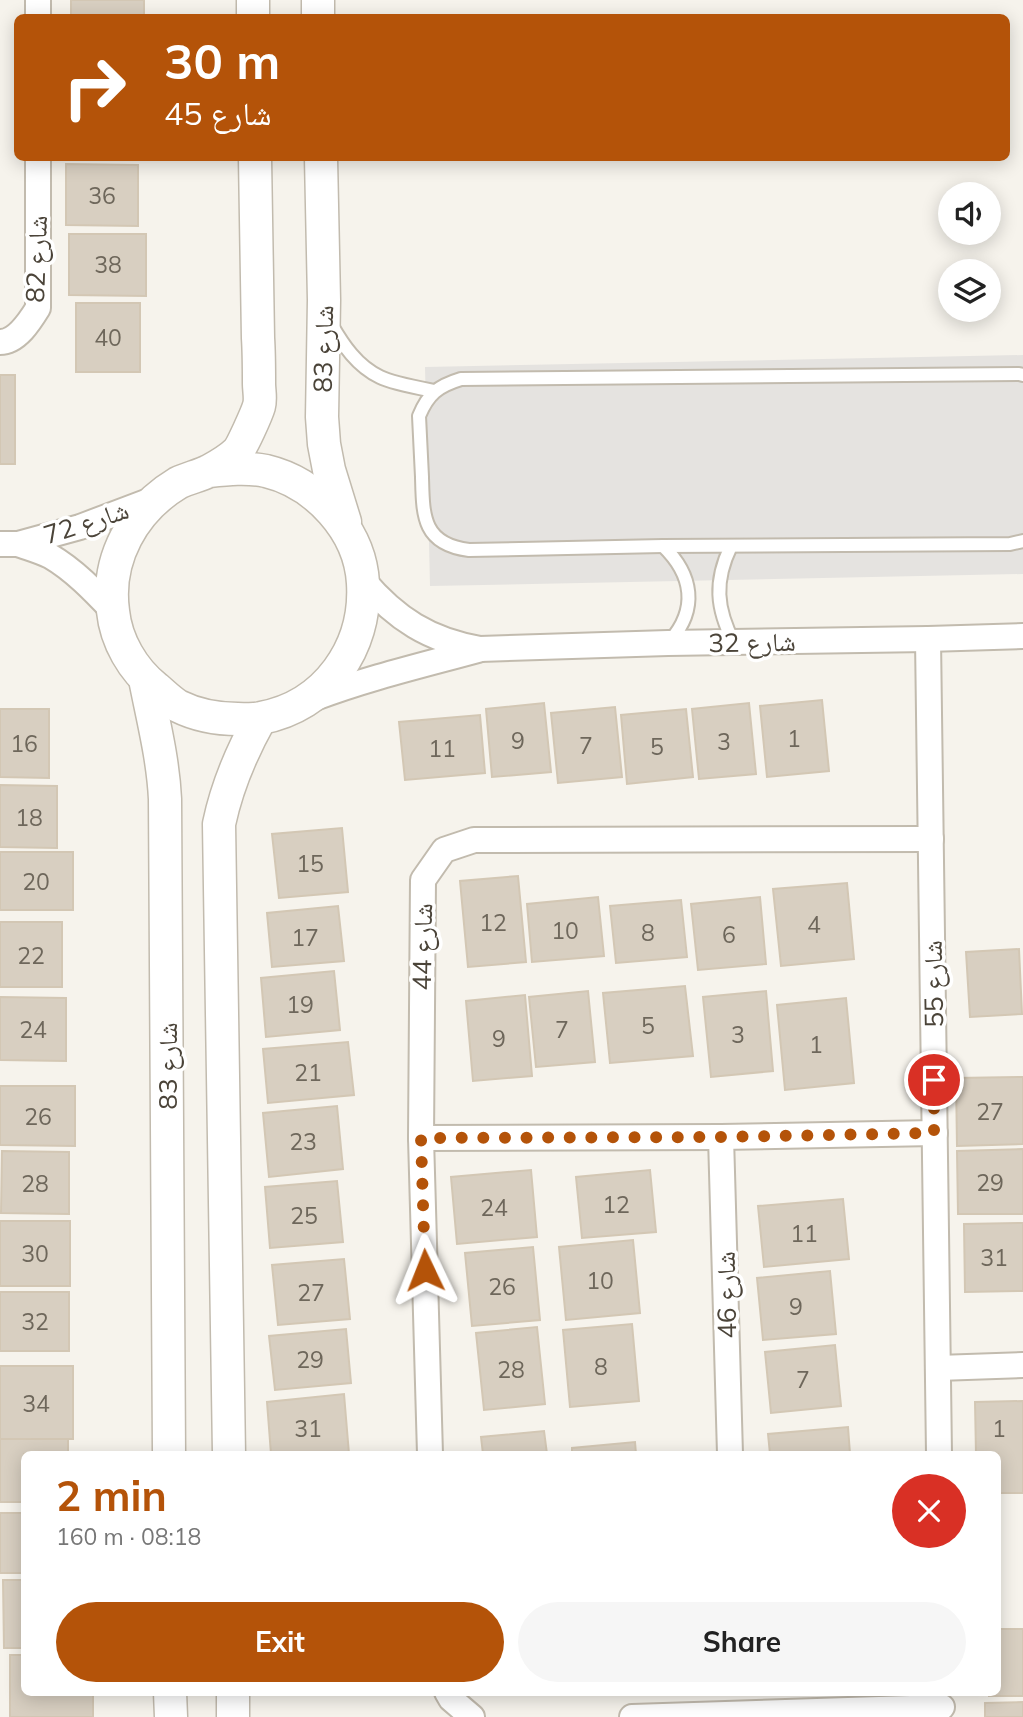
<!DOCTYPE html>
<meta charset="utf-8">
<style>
:root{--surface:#fff;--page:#f6f6f6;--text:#222;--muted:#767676;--accent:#b45309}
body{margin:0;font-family:Mulish,"Noto Naskh Arabic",sans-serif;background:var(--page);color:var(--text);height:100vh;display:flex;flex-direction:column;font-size:26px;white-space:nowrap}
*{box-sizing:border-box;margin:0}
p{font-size:23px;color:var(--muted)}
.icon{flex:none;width:38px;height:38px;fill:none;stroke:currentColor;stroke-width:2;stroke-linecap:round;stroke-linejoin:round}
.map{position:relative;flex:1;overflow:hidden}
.drawer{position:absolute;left:21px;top:1451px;width:980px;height:245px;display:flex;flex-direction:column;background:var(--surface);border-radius:10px;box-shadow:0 4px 18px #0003}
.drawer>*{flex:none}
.hud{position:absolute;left:14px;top:14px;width:996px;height:147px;border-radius:10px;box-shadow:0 4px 18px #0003;background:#b45309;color:#fff;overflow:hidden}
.controls{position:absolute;left:938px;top:182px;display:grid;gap:14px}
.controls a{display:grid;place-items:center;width:63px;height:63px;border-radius:50%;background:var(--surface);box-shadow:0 4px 18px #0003;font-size:35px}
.pin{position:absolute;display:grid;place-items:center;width:60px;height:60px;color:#fff;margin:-30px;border:4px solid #fff;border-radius:50%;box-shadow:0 2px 7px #0007}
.me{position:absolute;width:77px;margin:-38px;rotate:358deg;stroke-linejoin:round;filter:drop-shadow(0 0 5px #0008)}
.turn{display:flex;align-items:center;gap:24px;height:147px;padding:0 35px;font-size:32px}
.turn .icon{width:91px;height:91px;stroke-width:2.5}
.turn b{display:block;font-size:49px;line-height:60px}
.round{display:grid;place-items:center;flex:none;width:74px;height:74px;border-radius:37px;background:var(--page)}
.headline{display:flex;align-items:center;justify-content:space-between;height:119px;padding:0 35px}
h1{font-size:42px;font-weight:700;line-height:52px;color:var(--accent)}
.button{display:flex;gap:14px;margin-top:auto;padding:14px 35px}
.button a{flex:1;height:80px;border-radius:42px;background:var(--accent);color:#fff;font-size:28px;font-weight:700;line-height:80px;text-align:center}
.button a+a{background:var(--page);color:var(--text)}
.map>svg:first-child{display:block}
.parking{fill:#e5e3e0}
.building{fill:#d8cfc1;stroke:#d3c7b4;stroke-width:2}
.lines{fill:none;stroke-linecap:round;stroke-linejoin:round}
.service-casing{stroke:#c2bbae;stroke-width:16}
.minor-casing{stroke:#c2bbae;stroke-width:28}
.tertiary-casing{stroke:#c2bbae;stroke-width:35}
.service{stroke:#fff;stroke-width:12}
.minor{stroke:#fff;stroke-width:24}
.tertiary{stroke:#fff;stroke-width:32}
.route{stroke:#b45309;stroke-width:12;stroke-dasharray:0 21.6}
.labels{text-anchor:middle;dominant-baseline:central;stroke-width:7;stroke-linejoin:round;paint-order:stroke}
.number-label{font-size:23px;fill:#6e675b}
.street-label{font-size:26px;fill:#4b4439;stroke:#fff}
</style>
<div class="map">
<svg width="1023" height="1717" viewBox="0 0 1023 1717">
<rect width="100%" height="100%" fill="#f6f3ec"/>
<path class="parking" d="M 1023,355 L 1023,574 L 430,586 L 425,367 Z"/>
<g class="building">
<rect x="71" y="0" width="73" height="18"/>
<path d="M 77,158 L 144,158 L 144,159 Z"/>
<path d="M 66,164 L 138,165 L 138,226 L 66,225 Z"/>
<path d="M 69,234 L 146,234 L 146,296 L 69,295 Z"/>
<rect x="76" y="303" width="64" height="69"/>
<rect x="0" y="375" width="15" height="89"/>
<path d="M 822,700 L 829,771 L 767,777 L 760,706 Z"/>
<path d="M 544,703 L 551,772 L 492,777 L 486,709 Z"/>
<path d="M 749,703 L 756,774 L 699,779 L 692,709 Z"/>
<path d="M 615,707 L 622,777 L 558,783 L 551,713 Z"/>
<path d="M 0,709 L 49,709 L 49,778 L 0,777 Z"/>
<path d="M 686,709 L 693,777 L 627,784 L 621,715 Z"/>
<path d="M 480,715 L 485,773 L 405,780 L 399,722 Z"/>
<path d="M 0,785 L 57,786 L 57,848 L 0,847 Z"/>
<path d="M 342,828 L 348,892 L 279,898 L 272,834 Z"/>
<rect x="0" y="852" width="73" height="58"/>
<path d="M 518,876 L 526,962 L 468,967 L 460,881 Z"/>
<path d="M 847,883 L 854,959 L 781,966 L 773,889 Z"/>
<path d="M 598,897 L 604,956 L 532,962 L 527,904 Z"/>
<path d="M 760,897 L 766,964 L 698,970 L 691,904 Z"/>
<path d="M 681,900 L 687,957 L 616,963 L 610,906 Z"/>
<path d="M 338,906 L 344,961 L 272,967 L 267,913 Z"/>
<rect x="0" y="922" width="62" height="65"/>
<path d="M 1019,949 L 1022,1014 L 970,1017 L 966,952 Z"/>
<path d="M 334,971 L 340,1030 L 266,1037 L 261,978 Z"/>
<path d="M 685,986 L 693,1056 L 610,1063 L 603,993 Z"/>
<path d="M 588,991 L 595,1062 L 536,1067 L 529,997 Z"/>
<path d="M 766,991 L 773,1071 L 711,1077 L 703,997 Z"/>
<path d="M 525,995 L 532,1076 L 473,1081 L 466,1001 Z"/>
<path d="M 0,997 L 66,998 L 66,1061 L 0,1060 Z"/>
<path d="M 846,998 L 854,1083 L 785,1090 L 777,1005 Z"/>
<path d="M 348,1042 L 354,1095 L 268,1103 L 263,1049 Z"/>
<path d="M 1023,1077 L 1023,1144 L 957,1146 L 956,1078 Z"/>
<path d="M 0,1086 L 75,1086 L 75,1146 L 0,1145 Z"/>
<path d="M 337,1106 L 343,1169 L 269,1177 L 263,1113 Z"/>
<path d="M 1023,1149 L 1023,1214 L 958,1214 L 957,1151 Z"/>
<path d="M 2,1151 L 69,1152 L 69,1214 L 1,1213 Z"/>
<path d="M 531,1170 L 537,1237 L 457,1244 L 451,1177 Z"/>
<path d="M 650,1170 L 656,1232 L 582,1238 L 576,1177 Z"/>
<path d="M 337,1181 L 343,1242 L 270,1248 L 265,1187 Z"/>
<path d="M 843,1199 L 849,1259 L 764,1267 L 758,1206 Z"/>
<rect x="0" y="1221" width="70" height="65"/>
<path d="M 1023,1223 L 1023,1291 L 965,1292 L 964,1224 Z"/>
<path d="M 633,1240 L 640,1313 L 566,1320 L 559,1247 Z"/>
<path d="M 533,1247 L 540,1320 L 472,1326 L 465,1253 Z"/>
<path d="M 344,1259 L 350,1319 L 278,1325 L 272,1265 Z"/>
<path d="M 830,1271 L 836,1334 L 763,1340 L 757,1278 Z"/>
<rect x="0" y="1292" width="69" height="59"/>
<path d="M 632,1324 L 639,1401 L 570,1407 L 563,1330 Z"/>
<path d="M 537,1327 L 545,1404 L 484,1410 L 476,1333 Z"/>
<path d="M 346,1329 L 351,1383 L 275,1390 L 269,1336 Z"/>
<path d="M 835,1345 L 841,1406 L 771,1413 L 765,1352 Z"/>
<rect x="0" y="1366" width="73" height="73"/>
<path d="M 344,1394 L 349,1454 L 271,1454 L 267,1402 Z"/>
<path d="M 1023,1401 L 1023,1493 L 998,1493 L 998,1454 L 976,1454 L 975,1402 Z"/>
<path d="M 848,1427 L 850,1454 L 770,1454 L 768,1434 Z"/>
<path d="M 544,1431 L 547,1454 L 483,1454 L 481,1437 Z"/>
<path d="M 0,1439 L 68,1439 L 68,1454 L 24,1454 L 24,1502 L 0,1502 Z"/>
<path d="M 635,1442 L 636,1454 L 572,1454 L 572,1448 Z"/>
<rect x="0" y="1513" width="24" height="60"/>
<path d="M 3,1580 L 24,1580 L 24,1648 L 4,1648 Z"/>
<path d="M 998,1629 L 1023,1629 L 1023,1696 L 989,1696 L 989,1692 L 998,1692 Z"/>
<path d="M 10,1655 L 24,1655 L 24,1692 L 93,1692 L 93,1717 L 10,1717 Z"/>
<path d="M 1023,1702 L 1023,1717 L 985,1717 L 985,1703 Z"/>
</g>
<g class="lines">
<g class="service-casing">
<g id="service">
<path d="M 331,324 C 343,345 357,366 380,377 C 392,383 419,388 434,391"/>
<path d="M 1023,375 L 1019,374 L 461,379 C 438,386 428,394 419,416 C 420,436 421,456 422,477 C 423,515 422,544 469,550 L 663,546 L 1010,544 L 1023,541"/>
<path d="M 663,546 C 693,575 698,609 670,641"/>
<path d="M 731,546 C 714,581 716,608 734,643"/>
</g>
</g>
<g class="minor-casing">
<g id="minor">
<path d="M 38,18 L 38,0"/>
<path d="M 0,342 C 17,342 30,321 38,308 L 38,158"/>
<path d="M 0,544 L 18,544 L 80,527 L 154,499"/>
<path d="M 18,544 C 29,548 40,551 50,556 C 74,570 94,591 113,611"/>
<path d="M 363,580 C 396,619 429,640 480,649 L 668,643 L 928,639 L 1023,636"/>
<path d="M 928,639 L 939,1454"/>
<path d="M 315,698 C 368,678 423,665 478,650"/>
<path d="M 721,1137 L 730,1454"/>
<path d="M 421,1138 L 721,1137 L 935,1133"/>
<path d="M 938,1368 L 1023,1365"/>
<path d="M 430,1454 L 421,1138 L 423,880 L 444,850 L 474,840 L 931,839"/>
<path d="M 447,1692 L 451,1699 L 472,1717"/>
<path d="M 632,1717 L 942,1707"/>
</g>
</g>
<g class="tertiary-casing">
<g id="tertiary">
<path d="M 253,0 L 253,18"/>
<path d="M 318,0 L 318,18"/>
<path d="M 321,158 L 324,300 L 322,417 L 324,444 L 329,470 L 345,522"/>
<path d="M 209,471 C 228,469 247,467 266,471 C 316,483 360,530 363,583 C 367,648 326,706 261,718 C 254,720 245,719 238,719 C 219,719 196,715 178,706 C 170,701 163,694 156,688 C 133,670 116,641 113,611 C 106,559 133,510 178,483 C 188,478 199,476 209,471 C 218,466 230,459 237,452 C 242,447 257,413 259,406 C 261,399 259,390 259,384 C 259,368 259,353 258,338 C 257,278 256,218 255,158"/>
<path d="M 145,679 C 153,720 163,758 165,799 L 169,1454"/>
<path d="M 229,1454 L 219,824 C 227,786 241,753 260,719"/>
<path d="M 170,1692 L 171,1717"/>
<path d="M 233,1692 L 233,1717"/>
</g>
</g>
<use href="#service" class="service"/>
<use href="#minor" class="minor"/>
<use href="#tertiary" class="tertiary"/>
</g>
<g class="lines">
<path class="route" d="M 425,1270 L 421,1138 L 722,1137 L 934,1133 L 934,1080"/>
</g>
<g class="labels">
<g class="number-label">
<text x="102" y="195">36</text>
<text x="108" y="264">38</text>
<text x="108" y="337">40</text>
<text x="794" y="738">1</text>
<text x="518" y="740">9</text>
<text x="724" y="741">3</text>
<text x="24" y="743">16</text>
<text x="586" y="745">7</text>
<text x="657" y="746">5</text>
<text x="442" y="748">11</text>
<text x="29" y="817">18</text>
<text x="310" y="863">15</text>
<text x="36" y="881">20</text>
<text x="493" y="922">12</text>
<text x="814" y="924">4</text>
<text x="565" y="930">10</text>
<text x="648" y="932">8</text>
<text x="729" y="934">6</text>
<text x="305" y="937">17</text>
<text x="31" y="955">22</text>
<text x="300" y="1004">19</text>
<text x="648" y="1025">5</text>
<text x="33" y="1029">24</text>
<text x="562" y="1029">7</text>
<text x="738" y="1034">3</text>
<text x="499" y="1038">9</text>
<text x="816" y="1044">1</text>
<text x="308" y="1072">21</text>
<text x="990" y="1111">27</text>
<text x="38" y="1116">26</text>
<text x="303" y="1141">23</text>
<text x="990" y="1182">29</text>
<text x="35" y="1183">28</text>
<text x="616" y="1204">12</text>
<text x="494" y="1207">24</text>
<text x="304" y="1215">25</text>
<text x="804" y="1233">11</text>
<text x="35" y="1253">30</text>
<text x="994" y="1257">31</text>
<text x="600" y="1280">10</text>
<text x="502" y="1286">26</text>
<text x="311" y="1292">27</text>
<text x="796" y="1306">9</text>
<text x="35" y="1321">32</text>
<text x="310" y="1359">29</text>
<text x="601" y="1366">8</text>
<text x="511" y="1369">28</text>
<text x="803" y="1379">7</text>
<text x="36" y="1403">34</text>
<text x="308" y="1428">31</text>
<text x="999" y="1428">1</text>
</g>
<g class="street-label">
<text transform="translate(36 259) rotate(-88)">شارع 82</text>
<text transform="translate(323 349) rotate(-89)">شارع 83</text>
<text transform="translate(86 522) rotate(-18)">شارع 72</text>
<text transform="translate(752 642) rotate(-1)">شارع 32</text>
<text transform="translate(422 947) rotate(-89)">شارع 44</text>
<text transform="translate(933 984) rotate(-91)">شارع 55</text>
<text transform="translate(167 1066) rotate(-90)">شارع 83</text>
<text transform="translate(726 1295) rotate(-91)">شارع 46</text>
</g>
</g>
</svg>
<div class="controls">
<a><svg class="icon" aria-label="sound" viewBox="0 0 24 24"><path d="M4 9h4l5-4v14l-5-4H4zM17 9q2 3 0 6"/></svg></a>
<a><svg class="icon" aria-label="layers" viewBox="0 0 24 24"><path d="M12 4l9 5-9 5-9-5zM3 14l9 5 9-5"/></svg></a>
</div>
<div class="pin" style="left:934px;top:1080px;background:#d93025"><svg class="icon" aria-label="arrive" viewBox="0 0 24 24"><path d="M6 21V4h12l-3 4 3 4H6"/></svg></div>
<svg class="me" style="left:425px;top:1270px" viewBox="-20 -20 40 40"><path d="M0-17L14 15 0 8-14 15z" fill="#b45309" stroke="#fff" stroke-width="4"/></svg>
<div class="hud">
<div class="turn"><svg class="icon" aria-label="right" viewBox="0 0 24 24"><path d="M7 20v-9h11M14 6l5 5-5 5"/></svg><div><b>30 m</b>شارع 45</div></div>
</div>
<section class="drawer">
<div class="headline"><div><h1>2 min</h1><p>160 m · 08:18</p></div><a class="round" style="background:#d93025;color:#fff"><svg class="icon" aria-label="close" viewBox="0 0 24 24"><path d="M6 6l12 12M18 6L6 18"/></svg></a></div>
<div class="button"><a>Exit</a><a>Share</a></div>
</section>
</div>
